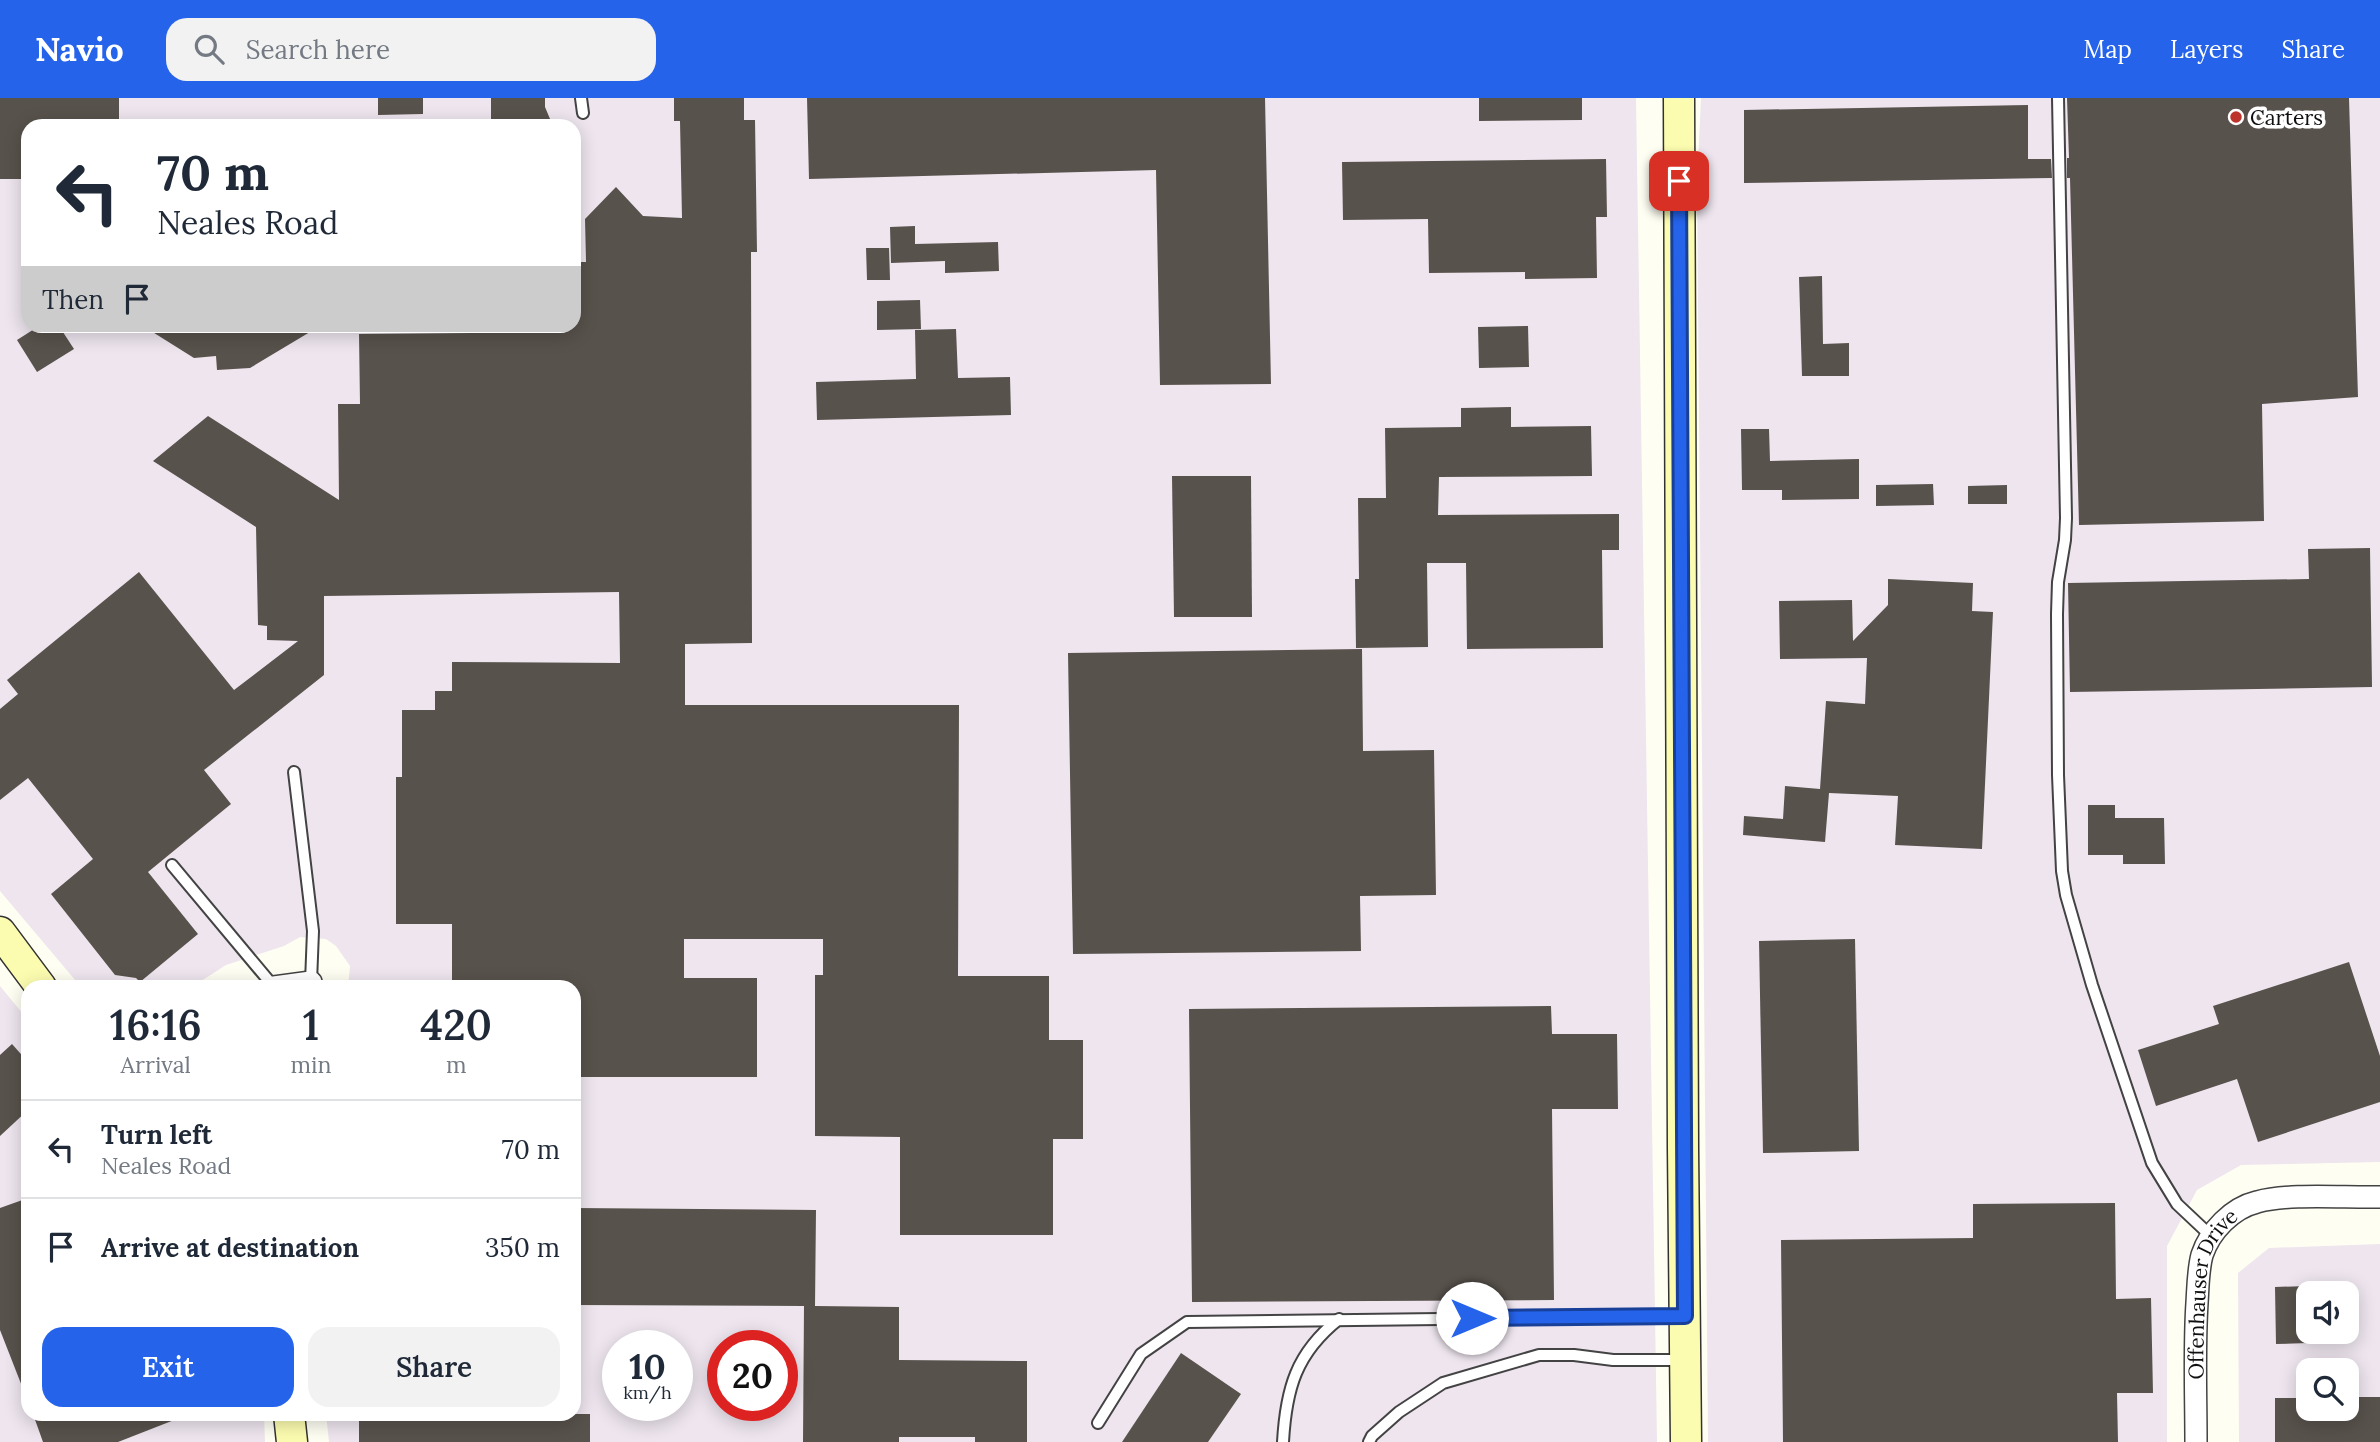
<!DOCTYPE html>
<style>
:root{--surface:#fff;--page:#f2f2f3;--text:#1f2937;--muted:#747a83;--line:#e0e1e3;--accent:#2563eb}
body{margin:0;font-family:Lora,serif;background:var(--page);color:var(--text);height:100vh;display:flex;flex-direction:column;font-size:26px;white-space:nowrap}
*{box-sizing:border-box;margin:0}
p{font-size:23px;color:var(--muted)}
.icon{flex:none;width:38px;height:38px;fill:none;stroke:currentColor;stroke-width:2;stroke-linecap:round;stroke-linejoin:round}
.map{position:relative;flex:1;overflow:hidden}
.details{position:absolute;left:21px;top:882px;width:560px;height:441px;display:flex;flex-direction:column;background:var(--surface);border-radius:21px;box-shadow:0 4px 18px #0003}
.details>*{flex:none}
.top-card{position:absolute;left:21px;top:21px;width:560px;height:214px;border-radius:21px;box-shadow:0 4px 18px #0003;background:#fff;color:var(--text);overflow:hidden}
.controls{position:absolute;left:2296px;top:1183px;display:grid;gap:14px}
.controls a{display:grid;place-items:center;width:63px;height:63px;border-radius:14px;background:var(--surface);box-shadow:0 4px 18px #0003;font-size:35px}
.speed{position:absolute;left:602px;top:1232px;display:flex;gap:14px;font-size:35px;font-weight:700;text-align:center}
.speed>*{display:grid;place-content:center;width:91px;height:91px;border-radius:50%;background:var(--surface);box-shadow:0 4px 18px #0003;line-height:1}
.speed small{font-size:18px;font-weight:400}
.speed .limit{border:10px solid #d22;background:#fff;color:#111}
.pin{position:absolute;display:grid;place-items:center;width:60px;height:60px;color:#fff;margin:-30px;border-radius:14px;box-shadow:0 4px 10px #0006}
.me{position:absolute;width:77px;margin:-38px;rotate:90deg;stroke-linejoin:round;filter:drop-shadow(0 0 5px #0008)}
.turn{display:flex;align-items:center;gap:24px;height:147px;padding:0 21px;font-size:32px}
.turn .icon{width:91px;height:91px;stroke-width:2.5}
.turn b{display:block;font-size:49px;line-height:60px}
.then{display:flex;align-items:center;height:66px;padding:0 21px;background:#0003;gap:14px;font-size:26px}
.eta{display:flex;justify-content:space-evenly;align-items:center;height:119px;text-align:center}
.eta b{font-size:42px;font-weight:600;line-height:49px}
.button{display:flex;gap:14px;margin-top:auto;padding:14px 21px}
.button a{flex:1;height:80px;border-radius:21px;background:var(--accent);color:#fff;font-size:28px;font-weight:600;line-height:80px;text-align:center}
.button a+a{background:var(--page);color:var(--text)}
ul{padding:0;list-style:none}
li{display:flex;align-items:center;gap:21px;height:98px;padding:0 21px;border-top:2px solid var(--line)}
li div{flex:1}
li b{display:block;font-size:26px}
li em{font-style:normal}
header{display:flex;align-items:center;gap:42px;box-sizing:border-box;height:98px;padding:0 35px;background:var(--accent);color:#fff}
header strong{font-size:33px}
nav{display:flex;gap:38px;margin-inline-start:auto;font-size:24px}
.search{width:490px;height:63px;background:var(--page);display:flex;align-items:center;gap:18px;box-sizing:border-box;padding:0 24px;border-radius:21px;color:var(--muted);font-size:26px}
.map>svg:first-child{display:block}
.industrial{fill:#eee5ee;fill-rule:evenodd}
.building{fill:#58524c}
.lines{fill:none;stroke-linecap:round;stroke-linejoin:round}
.lane-casing{stroke:#434343;stroke-width:14}
.street-casing{stroke:#434343;stroke-width:24}
.secondary-casing{stroke:#323232;stroke-width:33}
.lane{stroke:#fff;stroke-width:10}
.street{stroke:#fff;stroke-width:21}
.secondary{stroke:#fcfcb0;stroke-width:30}
.route-casing{stroke:#184099;stroke-width:18}
.route{stroke:#2563eb;stroke-width:12}
.poi-dot{fill:#bd342b;stroke:#fff;stroke-width:2.5}
.labels{text-anchor:middle;dominant-baseline:central;stroke-width:7;stroke-linejoin:round;paint-order:stroke}
.poi-label{font-size:21px;fill:#101010;stroke:#fff;text-anchor:start}
.street-label{font-size:21px;fill:#101010;stroke:#fff}
</style>
<header>
<strong>Navio</strong>
<div class="search"><svg class="icon" aria-label="search" viewBox="0 0 24 24"><circle cx="10" cy="10" r="6"/><path d="M15 15l6 6"/></svg>Search here</div>
<nav><a>Map</a><a>Layers</a><a>Share</a></nav>
</header>
<div class="map">
<svg width="2380" height="1344" viewBox="0 0 2380 1344">
<rect width="100%" height="100%" fill="#fffef3"/>
<g class="industrial">
<path d="M 0,0 L 1636,0 L 1657,1344 L 329,1344 L 326,1316 L 574,1316 L 574,889 L 348,889 L 350,868 L 336,848 L 326,841 L 300,839 L 284,848 L 226,867 L 192,889 L 81,889 L 0,793 ZM 28,28 L 574,28 L 574,228 L 28,228 ZM 618,1248 L 677,1248 L 677,1307 L 618,1307 ZM 723,1248 L 782,1248 L 782,1307 L 723,1307 Z"/>
<path d="M 1701,0 L 2380,0 L 2380,1064 L 2241,1067 L 2197,1092 L 2167,1148 L 2167,1344 L 1708,1344 L 1697,87 Z"/>
<path d="M 0,888 L 28,922 L 28,1316 L 264,1316 L 265,1344 L 0,1344 Z"/>
<path d="M 2380,1146 L 2380,1344 L 2239,1344 L 2238,1175 L 2269,1150 ZM 2308,1195 L 2347,1195 L 2347,1234 L 2308,1234 ZM 2308,1272 L 2347,1272 L 2347,1311 L 2308,1311 Z"/>
</g>
<g class="building">
<path d="M 0,0 L 119,0 L 119,28 L 28,28 L 28,81 L 0,81 Z"/>
<path d="M 378,0 L 423,0 L 423,16 L 378,17 Z"/>
<path d="M 491,0 L 545,0 L 545,9 L 553,28 L 491,28 Z"/>
<path d="M 674,0 L 744,0 L 744,22 L 755,22 L 757,154 L 751,154 L 752,545 L 685,546 L 685,607 L 959,607 L 958,878 L 1049,878 L 1049,942 L 1083,942 L 1083,1041 L 1053,1041 L 1053,1137 L 900,1137 L 900,1039 L 815,1038 L 815,877 L 823,877 L 823,841 L 684,841 L 684,880 L 757,880 L 757,979 L 574,979 L 574,889 L 452,889 L 452,826 L 396,826 L 396,679 L 402,679 L 402,612 L 435,612 L 435,593 L 452,593 L 452,564 L 620,565 L 619,494 L 324,498 L 324,577 L 204,672 L 231,706 L 148,774 L 198,836 L 140,884 L 136,880 L 115,877 L 51,796 L 93,761 L 28,680 L 0,702 L 0,611 L 18,596 L 7,582 L 139,474 L 234,592 L 298,543 L 267,542 L 267,528 L 258,527 L 256,429 L 153,363 L 208,318 L 339,402 L 338,306 L 360,306 L 359,236 L 473,235 L 473,228 L 574,228 L 574,164 L 586,164 L 585,121 L 616,89 L 643,118 L 682,120 L 680,23 L 674,23 Z"/>
<path d="M 807,0 L 1265,0 L 1271,286 L 1160,287 L 1156,72 L 809,81 Z"/>
<path d="M 1479,0 L 1582,0 L 1582,22 L 1479,23 Z"/>
<path d="M 2067,0 L 2349,0 L 2358,299 L 2262,306 L 2264,423 L 2079,427 L 2070,80 L 2067,80 L 2067,60 L 2069,60 Z"/>
<path d="M 2028,7 L 2028,61 L 2051,61 L 2052,80 L 1744,85 L 1744,12 Z"/>
<path d="M 1606,61 L 1607,119 L 1596,119 L 1597,180 L 1525,181 L 1525,174 L 1429,175 L 1428,121 L 1343,122 L 1342,64 Z"/>
<path d="M 915,128 L 915,146 L 998,144 L 999,173 L 945,175 L 945,163 L 891,165 L 890,129 Z"/>
<path d="M 866,150 L 889,150 L 890,182 L 867,182 Z"/>
<path d="M 1822,178 L 1823,246 L 1849,245 L 1849,278 L 1802,278 L 1799,179 Z"/>
<path d="M 920,202 L 921,231 L 877,232 L 877,203 Z"/>
<path d="M 39,228 L 59,228 L 74,251 L 37,274 L 17,242 Z"/>
<path d="M 143,228 L 320,228 L 250,270 L 217,272 L 216,258 L 194,260 Z"/>
<path d="M 1528,228 L 1529,269 L 1479,270 L 1478,229 Z"/>
<path d="M 956,231 L 958,280 L 1010,279 L 1011,317 L 817,322 L 816,284 L 916,281 L 915,232 Z"/>
<path d="M 1511,309 L 1511,329 L 1591,328 L 1592,378 L 1439,379 L 1438,417 L 1619,416 L 1619,452 L 1602,452 L 1603,550 L 1467,551 L 1466,465 L 1427,465 L 1428,549 L 1356,550 L 1355,481 L 1359,481 L 1358,400 L 1386,400 L 1385,330 L 1461,329 L 1461,310 Z"/>
<path d="M 1741,331 L 1769,331 L 1770,363 L 1859,361 L 1859,401 L 1782,402 L 1782,392 L 1742,392 Z"/>
<path d="M 1172,378 L 1251,378 L 1252,519 L 1174,519 Z"/>
<path d="M 1933,386 L 1934,407 L 1876,408 L 1876,387 Z"/>
<path d="M 2007,387 L 2007,406 L 1968,406 L 1968,388 Z"/>
<path d="M 2370,450 L 2372,589 L 2070,594 L 2068,485 L 2309,481 L 2308,451 Z"/>
<path d="M 1888,481 L 1973,485 L 1972,513 L 1993,514 L 1982,751 L 1895,747 L 1898,698 L 1829,695 L 1825,744 L 1743,737 L 1744,718 L 1783,721 L 1785,688 L 1820,691 L 1826,603 L 1865,606 L 1867,560 L 1780,561 L 1779,503 L 1852,502 L 1853,543 L 1888,507 Z"/>
<path d="M 1362,551 L 1363,653 L 1434,652 L 1436,797 L 1360,798 L 1361,853 L 1073,856 L 1068,555 Z"/>
<path d="M 2088,707 L 2115,707 L 2115,720 L 2164,720 L 2165,766 L 2123,766 L 2123,757 L 2088,757 Z"/>
<path d="M 1855,841 L 1859,1053 L 1763,1055 L 1759,843 Z"/>
<path d="M 2349,864 L 2380,958 L 2380,1004 L 2258,1044 L 2237,981 L 2156,1008 L 2138,952 L 2219,926 L 2213,908 Z"/>
<path d="M 1551,908 L 1552,936 L 1617,936 L 1618,1011 L 1552,1011 L 1554,1202 L 1192,1204 L 1189,911 Z"/>
<path d="M 12,946 L 28,964 L 28,1012 L 0,1038 L 0,957 Z"/>
<path d="M 28,1100 L 28,1300 L 27,1301 L 0,1232 L 0,1110 Z"/>
<path d="M 2115,1105 L 2116,1201 L 2151,1200 L 2153,1295 L 2117,1295 L 2118,1344 L 1783,1344 L 1781,1142 L 1973,1140 L 1973,1106 Z"/>
<path d="M 574,1110 L 816,1112 L 815,1208 L 899,1209 L 899,1262 L 1027,1263 L 1027,1344 L 975,1344 L 975,1339 L 899,1339 L 899,1344 L 803,1344 L 804,1208 L 574,1207 Z"/>
<path d="M 2308,1188 L 2308,1245 L 2276,1246 L 2275,1189 Z"/>
<path d="M 1181,1255 L 1241,1296 L 1208,1344 L 1122,1344 Z"/>
<path d="M 2347,1299 L 2380,1299 L 2380,1344 L 2275,1344 L 2275,1300 L 2308,1300 L 2308,1311 L 2347,1311 Z"/>
<path d="M 33,1316 L 186,1316 L 187,1317 L 118,1344 L 43,1344 Z"/>
<rect x="359" y="1316" width="231" height="28"/>
</g>
<g class="lines">
<g class="lane-casing">
<g id="lane">
<path d="M 581,0 L 583,15"/>
<path d="M 2058,0 L 2066,420 L 2065,442 L 2058,484 L 2057,516 L 2058,677 L 2062,773 L 2066,797 L 2092,887 L 2152,1065 L 2177,1106 L 2211,1138"/>
<path d="M 294,674 L 313,833 L 311,884 L 321,889"/>
<path d="M 172,767 L 274,889"/>
<path d="M 1098,1325 L 1141,1256 L 1187,1224 L 1682,1218"/>
<path d="M 1283,1344 C 1286,1291 1296,1255 1339,1221"/>
<path d="M 1369,1344 L 1372,1338 L 1399,1314 L 1443,1285 L 1539,1257 L 1574,1257 L 1613,1262 L 1683,1262"/>
</g>
</g>
<g class="street-casing">
<g id="street">
<path d="M 274,889 L 311,884"/>
<path id="s1" d="M 2196,1344 C 2196,1298 2194,1251 2197,1205 C 2198,1190 2198,1172 2202,1157 C 2210,1133 2232,1110 2257,1104 C 2289,1095 2345,1100 2380,1099"/>
</g>
</g>
<g class="secondary-casing">
<g id="secondary">
<path d="M 1679,0 L 1683,1050 L 1686,1344"/>
<path d="M 0,834 L 41,889"/>
<path d="M 289,1316 L 292,1344"/>
</g>
</g>
<use href="#lane" class="lane"/>
<use href="#street" class="street"/>
<use href="#secondary" class="secondary"/>
</g>
<g class="lines">
<g class="route-casing">
<path id="route" d="M 1472,1220 L 1685,1218 L 1679,83"/>
</g>
<use href="#route" class="route"/>
</g>
<circle class="poi-dot" cx="2236" cy="19" r="7"/>
<g class="labels">
<g class="poi-label">
<text x="2250" y="19">Carters</text>
</g>
<g class="street-label">
<text stroke="none"><textPath href="#s1" startOffset="152">Offenhauser Drive</textPath></text>
</g>
</g>
</svg>
<div class="controls">
<a><svg class="icon" aria-label="sound" viewBox="0 0 24 24"><path d="M4 9h4l5-4v14l-5-4H4zM17 9q2 3 0 6"/></svg></a>
<a><svg class="icon" aria-label="search" viewBox="0 0 24 24"><circle cx="10" cy="10" r="6"/><path d="M15 15l6 6"/></svg></a>
</div>
<div class="speed"><div>10<small>km/h</small></div><div class="limit">20</div></div>
<div class="pin" style="left:1679px;top:83px;background:#d93025"><svg class="icon" aria-label="arrive" viewBox="0 0 24 24"><path d="M6 21V4h12l-3 4 3 4H6"/></svg></div>
<svg class="me" style="left:1472px;top:1220px" viewBox="-20 -20 40 40"><circle r="19" fill="#fff"/><path d="M0-13L10 11 0 6-10 11z" fill="#2563eb"/></svg>
<div class="top-card">
<div class="turn"><svg class="icon" aria-label="left" viewBox="0 0 24 24"><path d="M17 20v-9H6M10 6l-5 5 5 5"/></svg><div><b>70 m</b>Neales Road</div></div>
<div class="then">Then<svg class="icon" aria-label="arrive" viewBox="0 0 24 24"><path d="M6 21V4h12l-3 4 3 4H6"/></svg></div>
</div>
<section class="details">
<div class="eta">
<div><b>16:16</b><p>Arrival</p></div>
<div><b>1</b><p>min</p></div>
<div><b>420</b><p>m</p></div>
</div>
<ul>
<li><svg class="icon" aria-label="left" viewBox="0 0 24 24"><path d="M17 20v-9H6M10 6l-5 5 5 5"/></svg><div><b>Turn left</b><p>Neales Road</p></div><em>70 m</em></li>
<li><svg class="icon" aria-label="arrive" viewBox="0 0 24 24"><path d="M6 21V4h12l-3 4 3 4H6"/></svg><div><b>Arrive at destination</b></div><em>350 m</em></li>
</ul>
<div class="button"><a>Exit</a><a>Share</a></div>
</section>
</div>
